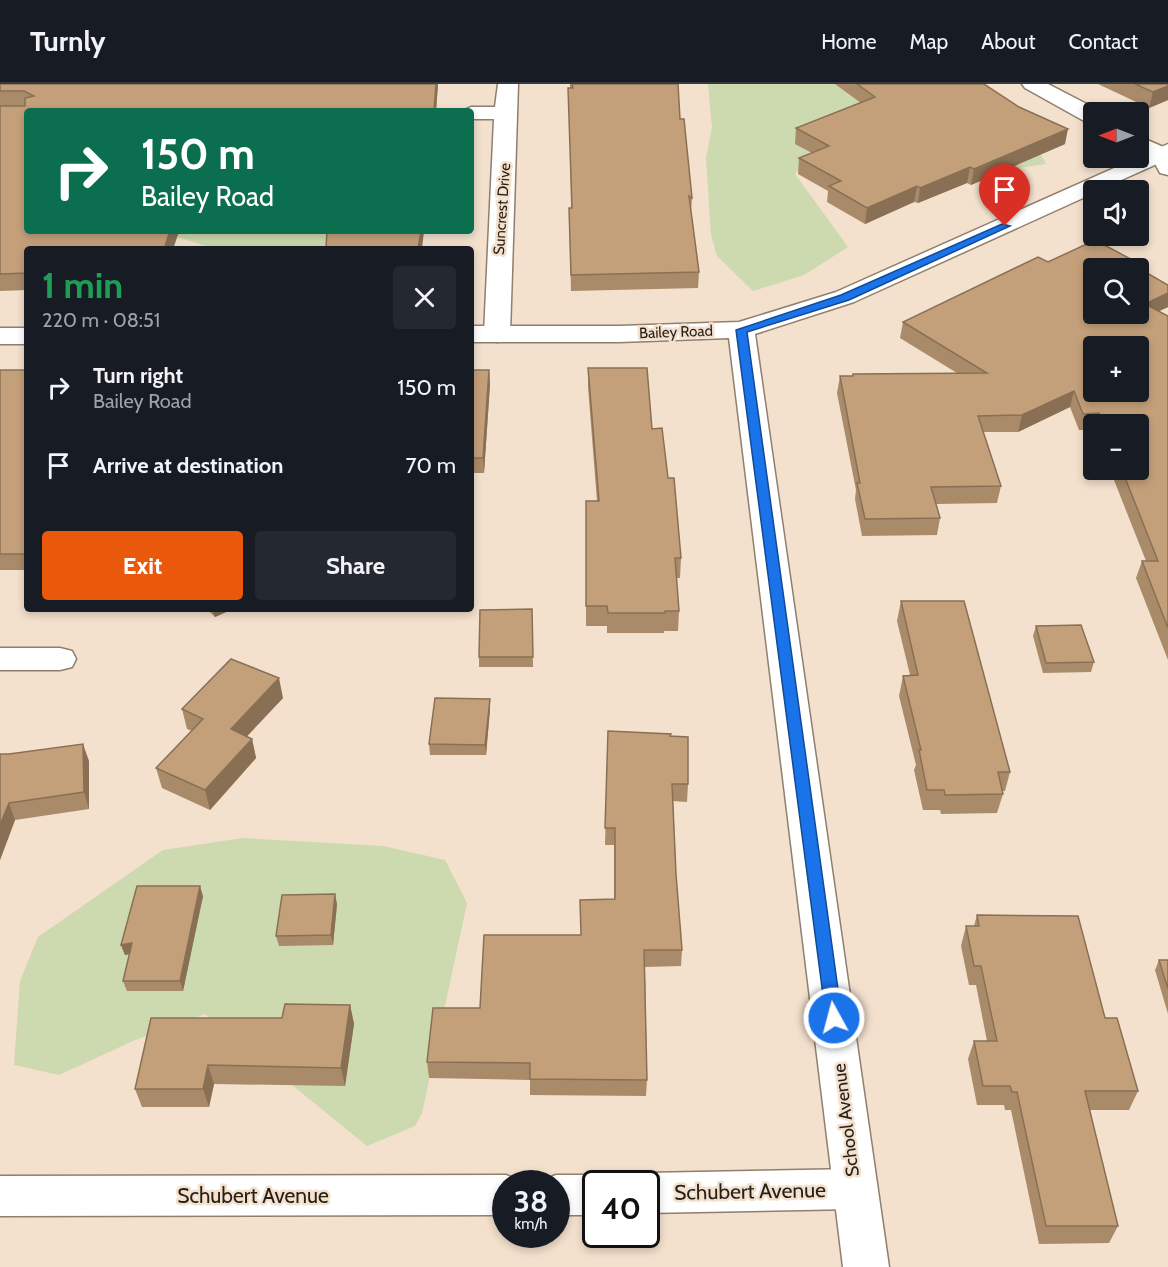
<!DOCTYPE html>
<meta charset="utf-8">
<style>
:root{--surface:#171b24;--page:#242831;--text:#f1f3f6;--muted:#9ea1a6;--line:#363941;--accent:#ea580c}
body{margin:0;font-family:Cabin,sans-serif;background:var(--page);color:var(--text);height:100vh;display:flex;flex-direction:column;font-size:22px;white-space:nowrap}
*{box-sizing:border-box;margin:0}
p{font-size:20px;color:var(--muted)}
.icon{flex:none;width:33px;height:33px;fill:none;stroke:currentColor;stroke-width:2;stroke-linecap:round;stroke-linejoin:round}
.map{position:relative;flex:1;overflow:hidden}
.panel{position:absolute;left:24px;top:162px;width:450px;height:366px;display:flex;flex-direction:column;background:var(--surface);border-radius:6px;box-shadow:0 3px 9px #0003}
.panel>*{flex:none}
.banner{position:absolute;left:24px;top:24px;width:450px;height:126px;border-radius:6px;box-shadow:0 3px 9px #0003;background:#0b6e4f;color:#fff;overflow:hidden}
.needle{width:39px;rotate:270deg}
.tools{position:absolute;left:1083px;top:18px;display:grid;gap:12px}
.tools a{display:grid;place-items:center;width:66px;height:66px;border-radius:6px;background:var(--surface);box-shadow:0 3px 9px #0003;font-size:30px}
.speed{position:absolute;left:492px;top:1086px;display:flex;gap:12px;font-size:30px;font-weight:700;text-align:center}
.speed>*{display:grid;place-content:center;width:78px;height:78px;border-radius:50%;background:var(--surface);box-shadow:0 3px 9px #0003;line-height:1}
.speed small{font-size:15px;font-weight:400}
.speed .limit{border:3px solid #111;border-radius:9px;background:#fff;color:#111}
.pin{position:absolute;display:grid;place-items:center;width:51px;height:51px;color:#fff;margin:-62px -26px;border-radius:50% 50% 50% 0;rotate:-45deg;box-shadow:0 0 6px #0007}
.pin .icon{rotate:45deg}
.me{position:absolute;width:66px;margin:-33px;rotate:353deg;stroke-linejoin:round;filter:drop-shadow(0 0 4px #0008)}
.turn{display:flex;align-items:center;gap:21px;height:126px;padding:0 18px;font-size:27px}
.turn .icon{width:78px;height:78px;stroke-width:2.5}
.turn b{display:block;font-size:42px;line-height:51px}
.round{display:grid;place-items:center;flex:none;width:63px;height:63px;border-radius:6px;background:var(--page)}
.head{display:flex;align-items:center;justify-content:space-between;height:102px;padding:0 18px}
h1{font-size:36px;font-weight:700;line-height:45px;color:#1e9e55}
.button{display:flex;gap:12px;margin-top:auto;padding:12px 18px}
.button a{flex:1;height:69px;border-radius:6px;background:var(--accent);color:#fff;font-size:24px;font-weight:700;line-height:69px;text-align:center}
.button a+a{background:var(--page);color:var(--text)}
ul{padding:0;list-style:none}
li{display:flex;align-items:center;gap:18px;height:78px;padding:0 18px}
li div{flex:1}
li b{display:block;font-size:22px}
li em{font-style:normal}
header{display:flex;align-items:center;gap:36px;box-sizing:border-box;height:84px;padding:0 30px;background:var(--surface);border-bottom:2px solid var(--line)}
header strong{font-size:28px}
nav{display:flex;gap:33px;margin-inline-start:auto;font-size:21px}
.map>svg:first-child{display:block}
.green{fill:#cdd9ae}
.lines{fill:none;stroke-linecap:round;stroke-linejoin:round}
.street-casing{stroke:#8f7f6e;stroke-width:3}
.secondary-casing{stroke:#8f7f6e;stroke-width:3}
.street{fill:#fff;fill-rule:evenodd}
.secondary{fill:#fff;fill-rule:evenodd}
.wall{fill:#a98a69}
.shaded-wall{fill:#897055}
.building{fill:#c4a07a;stroke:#897055;stroke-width:1.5;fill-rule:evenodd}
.route{fill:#1a73e8;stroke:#114b97;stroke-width:1.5}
.labels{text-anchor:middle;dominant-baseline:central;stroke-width:5;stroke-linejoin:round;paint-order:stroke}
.far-street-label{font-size:15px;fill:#261f18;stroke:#f3e0cd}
.street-label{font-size:18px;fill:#261f18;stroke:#f3e0cd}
.near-street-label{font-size:21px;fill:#261f18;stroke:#f3e0cd}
</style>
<header>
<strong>Turnly</strong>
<nav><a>Home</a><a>Map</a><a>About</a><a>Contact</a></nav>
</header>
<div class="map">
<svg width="1168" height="1183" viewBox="0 0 1168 1183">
<rect width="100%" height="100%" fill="#f3e0cd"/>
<g class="green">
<path d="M 708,0 L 880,0 L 1037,64 L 1046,80 L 1010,85 L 966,72 L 817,56 L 809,72 L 795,90 L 848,163 L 804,191 L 753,207 L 717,172 L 711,151 L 706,74 L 712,44 Z"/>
<path d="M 0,81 L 27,147 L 377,147 L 361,165 L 212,164 L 168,150 L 122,165 L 95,165 L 0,153 Z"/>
<path d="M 243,754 L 383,762 L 445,776 L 467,819 L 422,1029 L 415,1042 L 367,1062 L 205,930 L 133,957 L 59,991 L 14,981 L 20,897 L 38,853 L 163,766 Z"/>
</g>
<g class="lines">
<g class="street-casing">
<g id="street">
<path d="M 498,0 L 518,0 L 510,250 L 506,256 L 497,258 L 488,256 L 484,250 L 494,35 L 471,35 L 471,27 L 462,27 L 471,23 L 495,23 Z"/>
<path d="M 1022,0 L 1048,0 L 1102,28 L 1094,28 L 1094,39 L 1086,38 L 1025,4 Z"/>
<path d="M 1138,52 L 1168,65 L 1168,91 L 1160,89 L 1152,74 L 1138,67 Z"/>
<path d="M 0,564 L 60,564 L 72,567 L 76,575 L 72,583 L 60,586 L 0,586 Z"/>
<path d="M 854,1085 L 869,1091 L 876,1105 L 869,1119 L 854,1125 L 646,1129 L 646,1100 L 628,1100 L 631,1095 L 646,1089 Z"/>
<path d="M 506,1091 L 521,1097 L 523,1100 L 506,1100 L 506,1131 L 0,1132 L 0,1092 Z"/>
<path d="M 556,1091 L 596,1091 L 611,1097 L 613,1100 L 596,1100 L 596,1131 L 556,1131 L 556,1100 L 539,1100 L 541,1097 Z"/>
</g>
</g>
<g class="secondary-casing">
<g id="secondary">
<path d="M 1168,60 L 1168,75 L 1099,106 L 1094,106 L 1094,109 L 854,218 L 755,250 L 889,1183 L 843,1183 L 729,254 L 619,258 L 471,258 L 471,242 L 619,242 L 739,238 L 836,208 Z"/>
<rect x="0" y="244" width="27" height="16"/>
</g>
</g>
<use href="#street" class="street"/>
<use href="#secondary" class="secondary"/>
</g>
<g class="wall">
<path d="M 0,0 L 438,0 L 436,27 L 27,27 L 27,147 L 179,147 L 173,165 L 27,165 L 27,206 L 0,207 Z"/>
<path d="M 570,0 L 678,0 L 680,35 L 692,114 L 691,126 L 699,188 L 698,204 L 571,207 L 569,124 L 571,124 Z"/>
<path d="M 835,0 L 984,0 L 1065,60 L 971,101 L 967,99 L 918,119 L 914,118 L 865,140 L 827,118 L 828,107 L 798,90 L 799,74 L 812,69 L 795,60 L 796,44 L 861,19 Z"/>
<path d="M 1098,0 L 1168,0 L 1168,16 L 1149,24 Z"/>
<path d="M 1048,178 L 1138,179 L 1137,183 L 1168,201 L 1168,223 L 1159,227 L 1168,232 L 1168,576 L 1136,494 L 1142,477 L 1146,477 L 1110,386 L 1138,386 L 1138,340 L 1094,340 L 1094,346 L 1079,346 L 1070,323 L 1018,348 L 983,348 L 1001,402 L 997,419 L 936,420 L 940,434 L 937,451 L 862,452 L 855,415 L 856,406 L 837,309 L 840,292 L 852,292 L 853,290 L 957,289 L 900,254 L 903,238 Z"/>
<path d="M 588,284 L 652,345 L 668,394 L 681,474 L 680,494 L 676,494 L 679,527 L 678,547 L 664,547 L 664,549 L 607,549 L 607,542 L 586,542 L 586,417 L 597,417 L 588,303 Z"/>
<rect x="0" y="286" width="27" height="200"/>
<path d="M 471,286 L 489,286 L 490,300 L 484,389 L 471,389 Z"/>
<path d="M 901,517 L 1010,688 L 1005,707 L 1002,707 L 1003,710 L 997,729 L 941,730 L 940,726 L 923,726 L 914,686 L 916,681 L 899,612 L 903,592 L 910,591 L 897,537 Z"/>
<path d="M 207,525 L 233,525 L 215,533 Z"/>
<path d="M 532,525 L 533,583 L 479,583 L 479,573 Z"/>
<path d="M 1036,542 L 1094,578 L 1091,588 L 1043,589 L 1033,552 Z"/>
<path d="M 283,614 L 247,652 L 252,655 L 256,674 L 210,726 L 162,704 L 156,684 L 192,647 L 187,645 L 182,625 Z"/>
<path d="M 490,615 L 490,625 L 486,671 L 430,671 L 429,660 Z"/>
<path d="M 608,647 L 671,652 L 688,700 L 687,718 L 673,717 L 676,790 L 682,866 L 681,882 L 645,883 L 647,996 L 646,1012 L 530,1011 L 530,996 L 429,994 L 427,978 L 480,924 L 580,851 L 614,815 L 614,761 L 605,761 Z"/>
<path d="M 0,670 L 89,677 L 89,725 L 15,736 L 0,776 Z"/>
<path d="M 203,812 L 183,907 L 127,907 L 123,897 L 130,870 L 125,871 L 121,861 Z"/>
<path d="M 337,820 L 333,861 L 279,862 L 276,852 Z"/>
<path d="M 977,831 L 1105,934 L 1138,1007 L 1129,1026 L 1089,1026 L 1118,1142 L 1109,1159 L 1039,1160 L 1011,1026 L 1005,1026 L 1004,1021 L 977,1021 L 968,975 L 974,957 L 987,957 L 976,901 L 969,901 L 961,862 L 966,842 L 974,842 Z"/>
<path d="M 1159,876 L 1168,876 L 1168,930 L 1155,886 Z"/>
<path d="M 350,921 L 354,940 L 345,1002 L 214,1000 L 209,1023 L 142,1023 L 135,1005 L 282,934 Z"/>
</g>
<g class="shaded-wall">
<path d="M 436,0 L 438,0 L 436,27 L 434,27 Z"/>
<path d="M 1168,2 L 1168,16 L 1149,24 L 1153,8 Z"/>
<path d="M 1068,45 L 1065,60 L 971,101 L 974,85 Z"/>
<path d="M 970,83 L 967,99 L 918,119 L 920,104 Z"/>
<path d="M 917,102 L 914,118 L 865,140 L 867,124 Z"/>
<path d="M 170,147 L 179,147 L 173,165 L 164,165 Z"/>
<path d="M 421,147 L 424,147 L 422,165 L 418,165 Z"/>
<path d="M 1168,209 L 1168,223 L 1140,236 L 1145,220 Z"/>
<path d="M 489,286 L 490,300 L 484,389 L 483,374 Z"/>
<path d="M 1074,307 L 1070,323 L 1018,348 L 1022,331 Z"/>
<path d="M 213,525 L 233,525 L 215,533 Z"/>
<path d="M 279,594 L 283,614 L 235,665 L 231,645 Z"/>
<path d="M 490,615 L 490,625 L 486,671 L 485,661 Z"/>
<path d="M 252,655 L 256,674 L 210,726 L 205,706 Z"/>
<path d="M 83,660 L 89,677 L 89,725 L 84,708 Z"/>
<path d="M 9,719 L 15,736 L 0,776 L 0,741 Z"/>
<path d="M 200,802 L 203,812 L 183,907 L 180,897 Z"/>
<path d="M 335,810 L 337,820 L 333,861 L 331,851 Z"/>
<path d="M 132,859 L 136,869 L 125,871 L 121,861 Z"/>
<path d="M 350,921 L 354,940 L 345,1002 L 341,984 Z"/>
<path d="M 208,981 L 214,1000 L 209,1023 L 203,1005 Z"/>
</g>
<g class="building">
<path d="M 0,0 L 436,0 L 434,27 L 27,27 L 27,147 L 170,147 L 164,165 L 27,165 L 27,189 L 0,190 L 0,22 L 25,22 L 25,14 L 34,12 L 24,7 L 0,7 Z"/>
<path d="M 572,0 L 678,0 L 680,35 L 684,35 L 692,114 L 689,112 L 699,188 L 571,191 L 569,124 L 572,124 L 568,4 L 573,4 Z"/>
<path d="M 857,0 L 984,0 L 1019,23 L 1068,45 L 974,85 L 970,83 L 920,104 L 917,102 L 867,124 L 829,102 L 841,97 L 799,74 L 829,62 L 796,44 L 875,13 Z"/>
<path d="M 1135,0 L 1168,0 L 1168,2 L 1153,8 Z"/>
<path d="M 327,147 L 421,147 L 418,165 L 326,165 Z"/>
<path d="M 1095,156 L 1138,179 L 1133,181 L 1168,201 L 1168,209 L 1145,220 L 1168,232 L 1168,544 L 1142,477 L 1158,477 L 1122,386 L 1138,386 L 1138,340 L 1104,340 L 1099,329 L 1083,330 L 1074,307 L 1022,331 L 978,332 L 1001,402 L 931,403 L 940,434 L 865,435 L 857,399 L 860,399 L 840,292 L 853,292 L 853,290 L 987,289 L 903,238 L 1038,173 L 1048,178 ZM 1094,184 L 1138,184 L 1138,230 L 1094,230 ZM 1094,262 L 1138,262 L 1138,308 L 1094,308 Z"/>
<path d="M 588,284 L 647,284 L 652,345 L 662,344 L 668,394 L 674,394 L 681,474 L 675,474 L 679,527 L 665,527 L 665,529 L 608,529 L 607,522 L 586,522 L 586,417 L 599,417 Z"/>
<rect x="0" y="286" width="27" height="184"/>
<path d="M 471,286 L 489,286 L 483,374 L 471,374 Z"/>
<path d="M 901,517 L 964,517 L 1010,688 L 998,688 L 1003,710 L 945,711 L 944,706 L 927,706 L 919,666 L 921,666 L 903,592 L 918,591 Z"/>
<path d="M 532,525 L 533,573 L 479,573 L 480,526 Z"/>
<path d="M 1081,541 L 1094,578 L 1046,579 L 1036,542 Z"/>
<path d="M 231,575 L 279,594 L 231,645 L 252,655 L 205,706 L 156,684 L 203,635 L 182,625 Z"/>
<path d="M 435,614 L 490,615 L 485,661 L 429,660 Z"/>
<path d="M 608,647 L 671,650 L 670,652 L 688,653 L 688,700 L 672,700 L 676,790 L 682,866 L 644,866 L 647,996 L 530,995 L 530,979 L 427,978 L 433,924 L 480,924 L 484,851 L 581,851 L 580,816 L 615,815 L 615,744 L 605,744 Z"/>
<path d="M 83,660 L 84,708 L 9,719 L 0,741 L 0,670 L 9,670 Z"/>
<path d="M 137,802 L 200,802 L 180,897 L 123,897 L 132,859 L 121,861 Z"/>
<path d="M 335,810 L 331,851 L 276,852 L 282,811 Z"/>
<path d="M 977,831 L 1078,832 L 1105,934 L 1117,934 L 1138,1007 L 1085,1007 L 1118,1142 L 1046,1142 L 1017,1008 L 1012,1008 L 1010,1002 L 983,1002 L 974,957 L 997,957 L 981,882 L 974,882 L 966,842 L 979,842 Z"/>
<path d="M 1159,876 L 1168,876 L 1168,905 Z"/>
<path d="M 285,920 L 350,921 L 341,984 L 208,981 L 203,1005 L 135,1005 L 151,934 L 282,934 Z"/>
</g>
<path class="route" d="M 1002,140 L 1010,142 L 849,216 L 747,248 L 842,934 L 840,940 L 834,942 L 828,940 L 826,934 L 736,246 L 841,211 Z"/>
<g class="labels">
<g class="far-street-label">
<text transform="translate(502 125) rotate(-86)">Suncrest Drive</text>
<text transform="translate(676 248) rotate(-2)">Bailey Road</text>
</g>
<g class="street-label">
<text transform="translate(846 1036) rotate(-97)">School Avenue</text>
</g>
<g class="near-street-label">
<text transform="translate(750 1107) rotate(-1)">Schubert Avenue</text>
<text x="253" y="1111">Schubert Avenue</text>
</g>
</g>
</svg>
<div class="tools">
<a><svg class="needle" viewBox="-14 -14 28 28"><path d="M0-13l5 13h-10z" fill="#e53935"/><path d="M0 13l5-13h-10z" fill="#9ea1a6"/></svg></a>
<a><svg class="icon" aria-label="sound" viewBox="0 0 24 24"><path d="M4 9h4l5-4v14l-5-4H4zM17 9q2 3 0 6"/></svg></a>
<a><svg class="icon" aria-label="search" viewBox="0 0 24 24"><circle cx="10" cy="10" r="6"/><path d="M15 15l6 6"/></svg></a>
<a>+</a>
<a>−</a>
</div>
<div class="speed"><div>38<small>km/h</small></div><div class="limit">40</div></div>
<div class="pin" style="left:1005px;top:142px;background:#d93025"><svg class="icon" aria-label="arrive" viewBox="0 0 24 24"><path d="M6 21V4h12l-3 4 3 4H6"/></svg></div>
<svg class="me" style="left:834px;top:934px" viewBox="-20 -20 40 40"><circle r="17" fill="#1a73e8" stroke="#fff" stroke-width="3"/><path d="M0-11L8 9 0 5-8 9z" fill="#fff"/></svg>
<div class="banner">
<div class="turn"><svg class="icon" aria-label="right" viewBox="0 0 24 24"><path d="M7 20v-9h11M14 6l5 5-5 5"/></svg><div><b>150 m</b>Bailey Road</div></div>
</div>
<section class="panel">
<div class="head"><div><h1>1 min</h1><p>220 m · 08:51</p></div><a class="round"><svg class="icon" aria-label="close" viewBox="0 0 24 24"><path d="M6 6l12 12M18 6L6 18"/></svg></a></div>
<ul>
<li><svg class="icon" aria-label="right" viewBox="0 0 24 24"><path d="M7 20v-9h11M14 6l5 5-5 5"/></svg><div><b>Turn right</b><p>Bailey Road</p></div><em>150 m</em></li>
<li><svg class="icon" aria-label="arrive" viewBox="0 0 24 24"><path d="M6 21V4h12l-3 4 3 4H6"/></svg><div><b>Arrive at destination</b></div><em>70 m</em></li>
</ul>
<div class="button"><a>Exit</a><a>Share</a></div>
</section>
</div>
